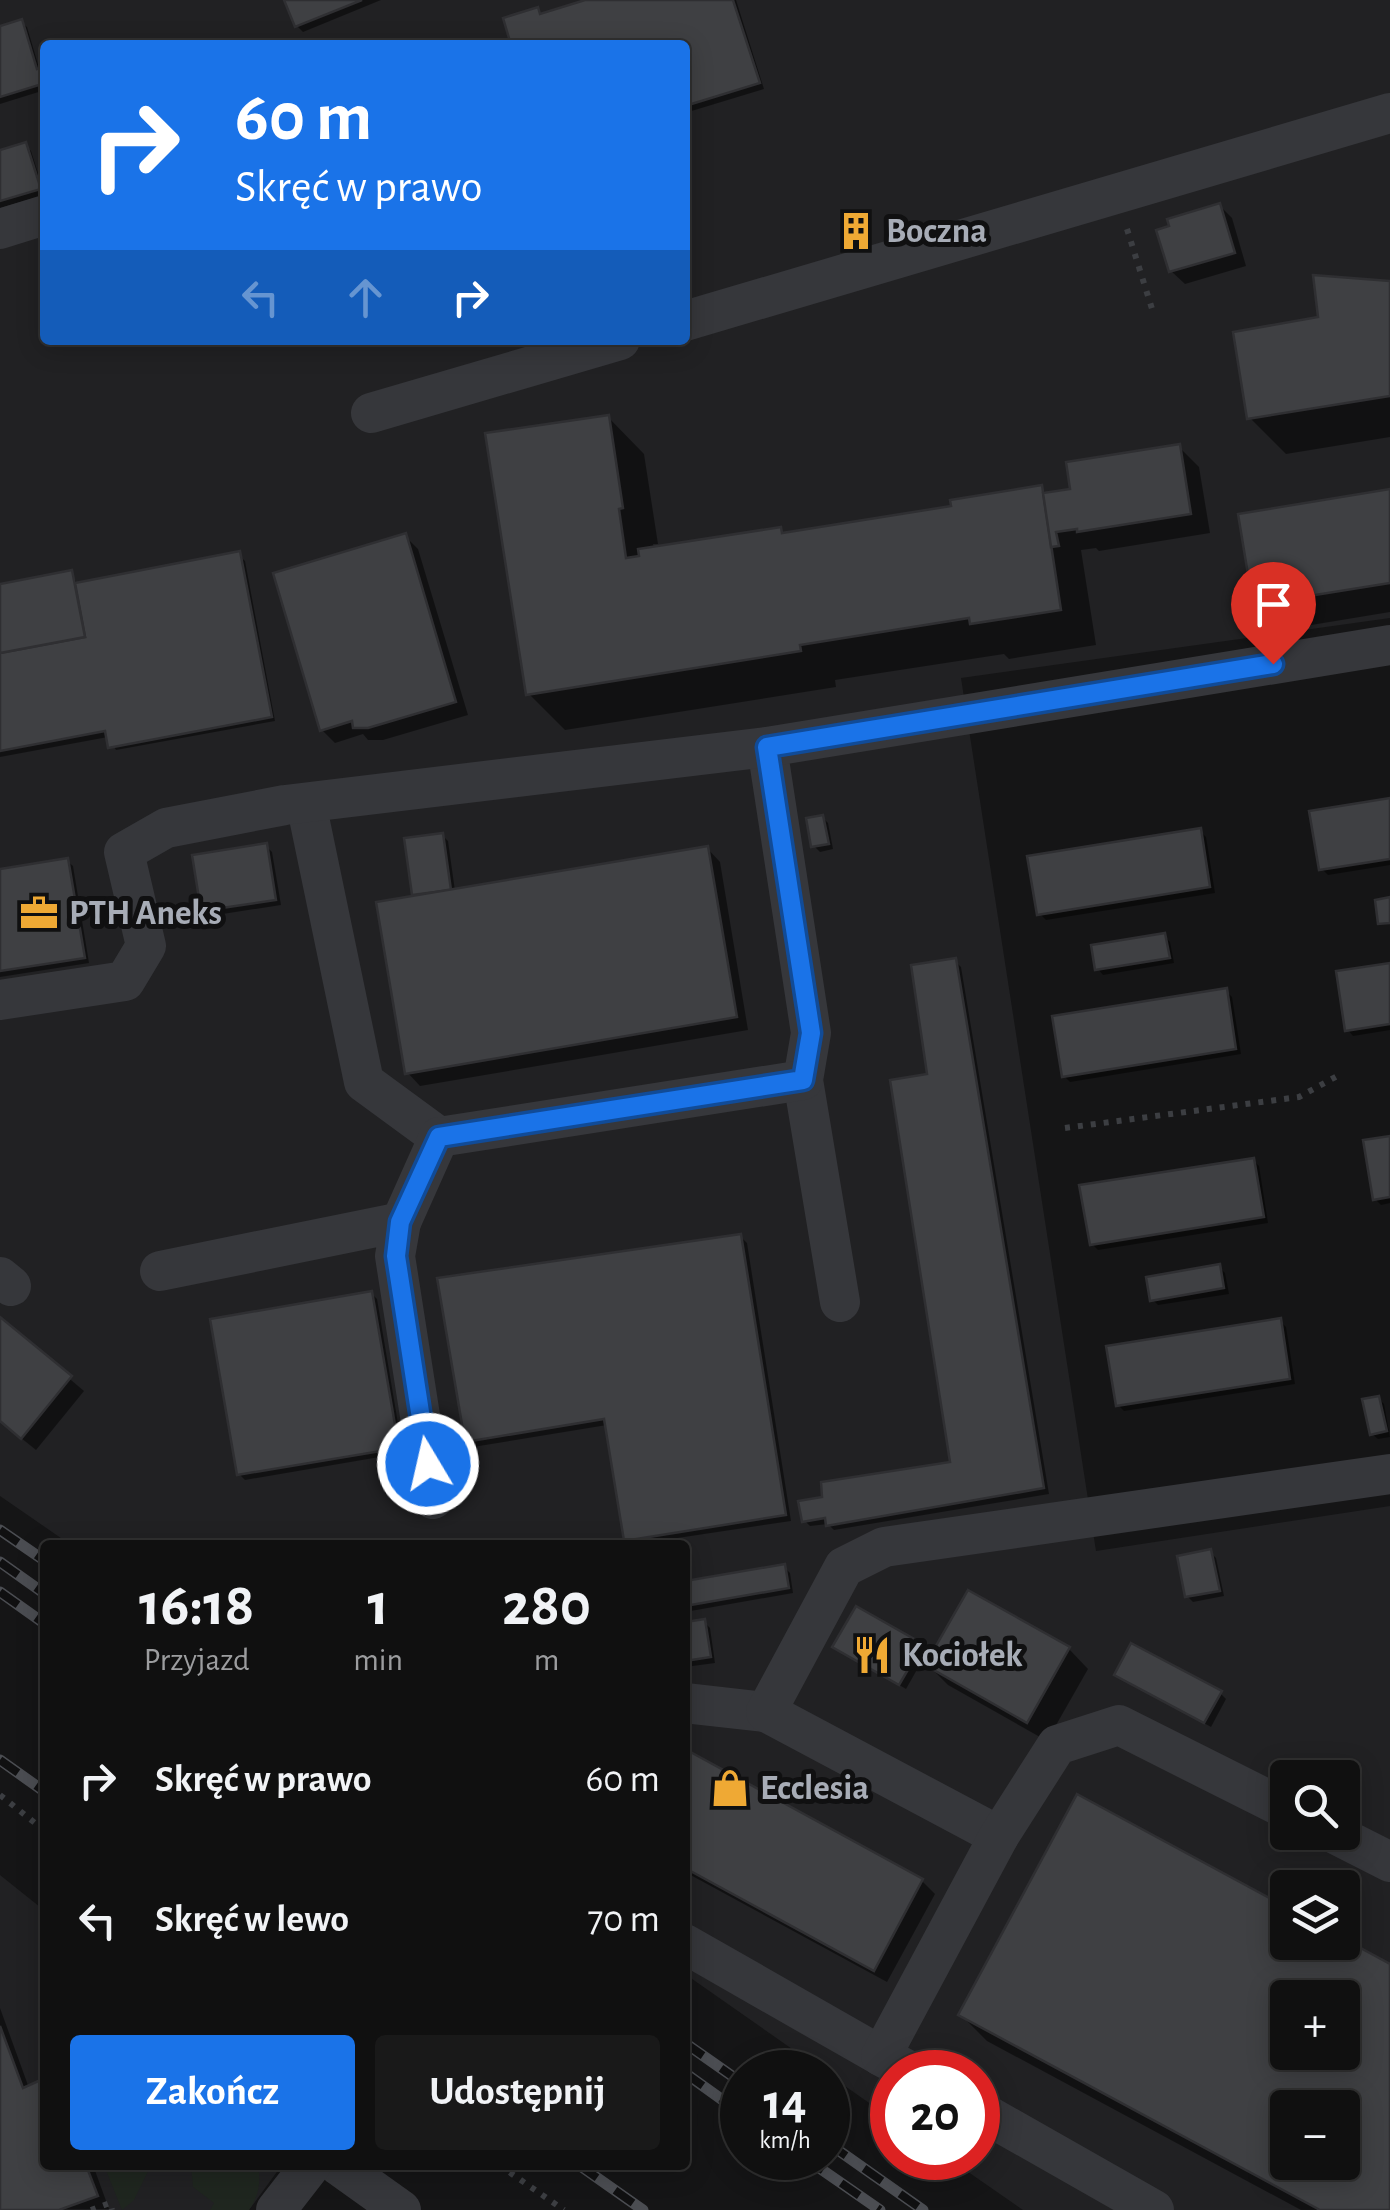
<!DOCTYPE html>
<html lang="pl">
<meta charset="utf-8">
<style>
:root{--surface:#101010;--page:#191919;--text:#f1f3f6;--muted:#9c9d9f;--line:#303030;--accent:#1a73e8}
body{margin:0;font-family:"Alegreya Sans",sans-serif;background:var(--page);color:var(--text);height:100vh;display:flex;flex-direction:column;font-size:38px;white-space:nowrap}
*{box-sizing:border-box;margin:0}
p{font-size:32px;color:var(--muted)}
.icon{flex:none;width:55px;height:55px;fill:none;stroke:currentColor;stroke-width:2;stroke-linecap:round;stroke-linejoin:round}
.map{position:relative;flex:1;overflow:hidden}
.details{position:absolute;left:40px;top:1540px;width:650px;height:630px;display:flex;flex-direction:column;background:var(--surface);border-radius:10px;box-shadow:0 5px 25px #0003,0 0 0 2px var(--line)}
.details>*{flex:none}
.guide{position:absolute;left:40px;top:40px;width:650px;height:305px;border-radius:10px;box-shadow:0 5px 25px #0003,0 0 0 2px var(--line);background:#1a73e8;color:#fff;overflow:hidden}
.tools{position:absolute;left:1270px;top:1760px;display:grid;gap:20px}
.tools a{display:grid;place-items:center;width:90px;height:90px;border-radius:10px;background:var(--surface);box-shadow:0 5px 25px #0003,0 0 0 2px var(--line);font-size:50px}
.speed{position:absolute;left:720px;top:2050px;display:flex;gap:20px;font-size:50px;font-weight:700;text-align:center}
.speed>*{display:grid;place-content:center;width:130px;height:130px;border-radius:50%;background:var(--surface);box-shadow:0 5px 25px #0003,0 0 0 2px var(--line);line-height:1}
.speed small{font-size:25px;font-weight:400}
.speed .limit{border:15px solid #d22;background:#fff;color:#111}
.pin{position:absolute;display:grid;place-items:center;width:85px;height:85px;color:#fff;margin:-102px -42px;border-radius:50% 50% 50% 0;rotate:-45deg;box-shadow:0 0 10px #0007}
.pin .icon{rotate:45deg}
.me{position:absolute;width:110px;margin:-55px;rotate:351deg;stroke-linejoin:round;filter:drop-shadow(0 0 8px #0008)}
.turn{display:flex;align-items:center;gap:35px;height:210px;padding:0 30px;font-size:45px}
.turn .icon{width:130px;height:130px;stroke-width:2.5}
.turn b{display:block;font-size:70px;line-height:85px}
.lanes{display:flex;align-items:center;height:95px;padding:0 30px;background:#0003;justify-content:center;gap:50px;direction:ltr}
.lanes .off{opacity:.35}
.eta{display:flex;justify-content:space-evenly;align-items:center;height:170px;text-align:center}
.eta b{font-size:60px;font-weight:600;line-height:70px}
.primary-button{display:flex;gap:20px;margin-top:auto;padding:20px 30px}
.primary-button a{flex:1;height:115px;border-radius:10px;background:var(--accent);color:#fff;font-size:40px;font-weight:600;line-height:115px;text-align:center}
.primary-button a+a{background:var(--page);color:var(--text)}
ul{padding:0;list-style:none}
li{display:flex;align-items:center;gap:30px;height:140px;padding:0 30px}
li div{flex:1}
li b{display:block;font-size:38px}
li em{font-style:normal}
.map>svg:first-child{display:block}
.built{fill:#212123;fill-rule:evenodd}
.green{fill:#1f261f}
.shadow{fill:#0007;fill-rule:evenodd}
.building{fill:#3f4043;stroke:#2f2f32;stroke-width:2.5;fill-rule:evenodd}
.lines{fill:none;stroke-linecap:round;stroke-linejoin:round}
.path{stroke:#3c3e42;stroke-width:6;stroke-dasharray:5 8;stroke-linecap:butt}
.minor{stroke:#36373b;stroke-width:40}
.rail-casing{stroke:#4b4d52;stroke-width:11}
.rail{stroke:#101011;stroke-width:8;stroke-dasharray:22;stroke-linecap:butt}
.route-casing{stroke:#114b97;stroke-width:25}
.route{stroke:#1a73e8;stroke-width:18}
.labels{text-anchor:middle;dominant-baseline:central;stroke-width:10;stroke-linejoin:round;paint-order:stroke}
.poi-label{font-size:35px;font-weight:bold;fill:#a7acb6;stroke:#101011;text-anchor:start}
</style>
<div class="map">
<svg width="1390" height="2210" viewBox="0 0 1390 2210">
<rect width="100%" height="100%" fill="#151516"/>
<g class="built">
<path d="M 0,0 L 1390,0 L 1390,618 L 961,678 L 1096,1551 L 1390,1506 L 1390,2210 L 1023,2210 L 948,2158 L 978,2158 L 978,2072 L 892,2072 L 892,2119 L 685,1974 L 685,1545 L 71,1545 L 0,1496 ZM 45,45 L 685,45 L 685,340 L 45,340 ZM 1288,1778 L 1342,1778 L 1342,1832 L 1288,1832 ZM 1288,1888 L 1342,1888 L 1342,1942 L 1288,1942 ZM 1288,1998 L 1342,1998 L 1342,2052 L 1288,2052 ZM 1288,2108 L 1342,2108 L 1342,2162 L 1288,2162 Z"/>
<path d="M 0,1875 L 45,1911 L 45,2165 L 282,2165 L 249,2210 L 0,2210 Z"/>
</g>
<g class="green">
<path d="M 104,2165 L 151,2165 L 134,2200 L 122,2210 Z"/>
<path d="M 191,2165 L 258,2165 C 261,2181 259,2197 249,2210 L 210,2210 L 214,2203 L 193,2187 Z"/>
</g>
<g class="shadow">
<path d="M 287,0 L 381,0 L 303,32 L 297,26 Z"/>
<path d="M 595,0 L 736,0 L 764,89 L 685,113 L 685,45 L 514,45 L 538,10 L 543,15 Z"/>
<path d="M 21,22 L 27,27 L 40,71 L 45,69 L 45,90 L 0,104 L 0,28 Z"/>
<path d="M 25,145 L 31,151 L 45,195 L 0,208 L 0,153 Z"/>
<path d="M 1219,205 L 1232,218 L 1246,266 L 1185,284 L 1171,271 Z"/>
<path d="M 859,228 L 865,234 L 867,240 L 860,242 L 854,236 L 853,231 Z"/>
<path d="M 1390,284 L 1390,437 L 1286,454 L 1250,418 L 1321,319 Z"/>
<path d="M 608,417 L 644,454 L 658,544 L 653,544 L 654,550 L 780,530 L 785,535 L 954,508 L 1041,488 L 1048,495 L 1073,491 L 1179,447 L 1199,467 L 1210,533 L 1099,551 L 1096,548 L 1081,550 L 1096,645 L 1009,659 L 1004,654 L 835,680 L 836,687 L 565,730 L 528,693 Z"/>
<path d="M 1390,491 L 1390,612 L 1281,630 L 1255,604 Z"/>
<path d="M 405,536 L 418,549 L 468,715 L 383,740 L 368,740 L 363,734 L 335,743 L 322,730 Z"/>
<path d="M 239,555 L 245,561 L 275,721 L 116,750 L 108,737 L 0,757 L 0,586 L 71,573 L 78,585 Z"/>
<path d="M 1390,800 L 1390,865 L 1328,875 L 1322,869 Z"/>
<path d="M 822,817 L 828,823 L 833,849 L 820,852 L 814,846 Z"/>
<path d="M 1200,831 L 1206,837 L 1215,893 L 1046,920 L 1040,914 Z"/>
<path d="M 442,835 L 448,841 L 455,891 L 707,848 L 720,862 L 748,1030 L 420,1086 L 407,1072 L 418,898 L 414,894 Z"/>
<path d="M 266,846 L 272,852 L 281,905 L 210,916 L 204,910 Z"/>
<path d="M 67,861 L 73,866 L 89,963 L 0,977 L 0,872 Z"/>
<path d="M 1164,936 L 1170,942 L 1174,963 L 1103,975 L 1098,969 Z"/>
<path d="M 955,961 L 961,967 L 1049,1494 L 834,1530 L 828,1524 L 810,1526 L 804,1520 L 952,1464 Z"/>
<path d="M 1390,965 L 1390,1030 L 1353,1036 L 1348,1030 Z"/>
<path d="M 1226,991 L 1232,997 L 1241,1054 L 1070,1082 L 1064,1076 Z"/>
<path d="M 1390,1139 L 1390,1203 L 1381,1205 L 1375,1199 Z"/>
<path d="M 1253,1160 L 1259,1166 L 1268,1223 L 1098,1250 L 1092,1244 Z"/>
<path d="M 741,1237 L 747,1243 L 791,1521 L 631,1545 L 626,1540 L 607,1425 L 473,1447 L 467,1441 Z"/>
<path d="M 1219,1267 L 1225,1273 L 1229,1294 L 1158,1305 L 1152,1299 Z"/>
<path d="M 371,1293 L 377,1299 L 403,1453 L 245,1480 L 239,1474 Z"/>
<path d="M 0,1320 L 84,1391 L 36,1450 L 0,1421 Z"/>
<path d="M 1280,1321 L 1286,1327 L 1295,1384 L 1124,1411 L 1118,1405 Z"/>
<path d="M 1378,1398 L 1384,1404 L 1390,1437 L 1378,1439 L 1372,1434 Z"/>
<path d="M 1210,1552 L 1216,1558 L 1224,1596 L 1193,1602 L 1187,1596 Z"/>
<path d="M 784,1567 L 790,1573 L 793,1593 L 685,1612 L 685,1584 Z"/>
<path d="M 704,1622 L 710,1628 L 715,1663 L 685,1667 L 685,1625 Z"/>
<path d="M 921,1646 L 927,1652 L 906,1689 L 835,1647 Z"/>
<path d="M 1069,1649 L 1088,1669 L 1047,1741 L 948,1685 L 928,1665 Z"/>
<path d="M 1117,1674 L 1220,1693 L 1226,1699 L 1211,1727 Z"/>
<path d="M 685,1752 L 922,1881 L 935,1894 L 887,1982 L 685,1872 Z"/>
<path d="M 1288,1942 L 1390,1967 L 1390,2210 L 1301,2210 L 987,2041 L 961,2015 ZM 1288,1998 L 1342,1998 L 1342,2052 L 1288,2052 ZM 1288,2108 L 1342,2108 L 1342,2162 L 1288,2162 Z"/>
<path d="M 0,2008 L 29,2088 L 45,2081 L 45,2165 L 93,2165 L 109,2209 L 0,2210 Z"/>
</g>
<g class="building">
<path d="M 284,0 L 362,0 L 295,27 Z"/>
<path d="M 585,0 L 733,0 L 760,83 L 685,106 L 685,45 L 511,45 L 503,18 L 538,7 L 540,14 Z"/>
<path d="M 22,19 L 37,69 L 45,67 L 45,93 L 42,84 L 0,97 L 0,26 Z"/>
<path d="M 26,142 L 41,189 L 0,201 L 0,150 Z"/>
<path d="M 1220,203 L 1235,253 L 1169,272 L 1156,230 L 1169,226 L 1167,219 Z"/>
<path d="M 1313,275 L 1390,281 L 1390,396 L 1247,419 L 1233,332 L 1318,317 Z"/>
<path d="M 609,415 L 623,508 L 619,509 L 626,558 L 639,556 L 638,549 L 781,527 L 782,533 L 951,506 L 950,500 L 1042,485 L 1061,610 L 970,624 L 969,618 L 800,645 L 801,651 L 526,695 L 485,433 Z"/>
<path d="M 1180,444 L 1191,514 L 1077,532 L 1077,529 L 1056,532 L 1059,546 L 1051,547 L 1043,493 L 1070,489 L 1066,462 Z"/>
<path d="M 1390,489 L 1390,583 L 1253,605 L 1238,514 Z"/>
<path d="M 406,533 L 456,702 L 368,728 L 353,728 L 352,721 L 320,731 L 273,573 Z"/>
<path d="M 240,551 L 272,717 L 108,748 L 105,731 L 0,751 L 0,653 L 85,637 L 75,583 Z"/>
<path d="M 72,570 L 85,637 L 0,653 L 0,584 Z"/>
<path d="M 1390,798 L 1390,859 L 1319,870 L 1309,811 Z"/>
<path d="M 823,815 L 829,844 L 811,847 L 806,818 Z"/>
<path d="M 1201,828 L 1210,887 L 1037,915 L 1027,856 Z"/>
<path d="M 443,833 L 451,890 L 412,895 L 404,838 Z"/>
<path d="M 267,843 L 276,900 L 201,911 L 192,855 Z"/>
<path d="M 708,846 L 737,1017 L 405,1074 L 376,902 Z"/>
<path d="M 68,858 L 85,958 L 0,971 L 0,869 Z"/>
<path d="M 1390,897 L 1390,923 L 1378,924 L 1375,900 Z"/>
<path d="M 1165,933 L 1170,958 L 1095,970 L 1091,945 Z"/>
<path d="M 956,958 L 1044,1488 L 826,1526 L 825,1518 L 802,1522 L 798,1501 L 822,1497 L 821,1482 L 950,1462 L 890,1080 L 927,1074 L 911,965 Z"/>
<path d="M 1390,963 L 1390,1024 L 1345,1031 L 1336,971 Z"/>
<path d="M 1227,988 L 1236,1049 L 1062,1077 L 1052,1016 Z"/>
<path d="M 1390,1136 L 1390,1197 L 1373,1200 L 1363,1140 Z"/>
<path d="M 1254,1158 L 1264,1217 L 1090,1245 L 1079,1185 Z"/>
<path d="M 741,1234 L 786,1515 L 624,1541 L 604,1419 L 465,1442 L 437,1278 Z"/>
<path d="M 1220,1264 L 1224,1288 L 1150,1301 L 1146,1277 Z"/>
<path d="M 372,1291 L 399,1448 L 237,1475 L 210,1319 Z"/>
<path d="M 0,1317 L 72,1376 L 21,1439 L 0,1421 Z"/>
<path d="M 1281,1318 L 1290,1379 L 1116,1406 L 1106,1346 Z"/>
<path d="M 1379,1396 L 1387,1431 L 1370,1435 L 1362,1399 Z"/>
<path d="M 1211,1549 L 1220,1591 L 1185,1597 L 1177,1556 Z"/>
<path d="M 785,1564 L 789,1588 L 685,1606 L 685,1581 Z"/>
<path d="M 968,1590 L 1070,1647 L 1027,1723 L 925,1665 Z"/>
<path d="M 856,1606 L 923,1644 L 899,1685 L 832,1647 Z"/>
<path d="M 705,1619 L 711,1657 L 685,1661 L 685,1622 Z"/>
<path d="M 1131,1643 L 1222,1691 L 1204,1723 L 1114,1675 Z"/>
<path d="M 685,1749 L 923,1879 L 874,1971 L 685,1868 Z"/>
<path d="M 1077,1794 L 1288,1908 L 1288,1942 L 1342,1942 L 1342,1938 L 1390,1964 L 1390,2210 L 1320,2210 L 958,2015 ZM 1288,1998 L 1342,1998 L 1342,2052 L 1288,2052 ZM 1288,2108 L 1342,2108 L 1342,2162 L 1288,2162 Z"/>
<path d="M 0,2026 L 23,2088 L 45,2078 L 45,2165 L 86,2165 L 98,2196 L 59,2210 L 0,2210 Z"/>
</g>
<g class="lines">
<g class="path">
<path d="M 1127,229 L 1153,312"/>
<path d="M 1065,1128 L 1299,1097 L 1339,1075"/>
<path d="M 0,1795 L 45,1831"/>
<path d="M 499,2165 L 564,2210"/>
<path d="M 91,2210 L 110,2203 L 112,2210"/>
</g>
<g class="minor">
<path d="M 0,229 L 45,215"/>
<path d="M 685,321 L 1390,113"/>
<path d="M 371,413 L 620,340"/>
<path d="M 767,747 L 811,1033 L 803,1080 L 840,1302"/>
<path d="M 306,803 L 364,1082 L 439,1137 L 803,1080"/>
<path d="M 0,1000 L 125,981 L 146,946 L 124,852 L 166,828 L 285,805 L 767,747 L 1390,645"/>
<path d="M 401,1222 L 439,1137"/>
<path d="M 160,1271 L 401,1222 L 395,1256 L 433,1499"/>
<path d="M 0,1277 L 11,1286"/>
<path d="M 685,1703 L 766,1712"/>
<path d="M 1331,1832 L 1390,1862"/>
<path d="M 999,1836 L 766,1712 L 844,1567 L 884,1547 L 1390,1474"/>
<path d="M 685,1944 L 881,2056"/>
<path d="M 911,2072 L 881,2056 L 999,1836 L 1057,1745 L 1119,1725 L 1288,1810"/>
<path d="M 978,2110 L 1154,2210"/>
<path d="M 338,2165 L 401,2210"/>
<path d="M 276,2210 L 311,2165"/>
</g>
<g class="rail-casing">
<g id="rail">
<path d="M 0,1530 L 45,1561"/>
<path d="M 0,1562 L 45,1594"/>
<path d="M 0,1592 L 45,1624"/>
<path d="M 0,1760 L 45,1792"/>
<path d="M 685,2043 L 742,2083"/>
<path d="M 685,2073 L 742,2114"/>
<path d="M 828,2143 L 923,2210"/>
<path d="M 805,2158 L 880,2210"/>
<path d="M 579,2165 L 643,2210"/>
</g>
</g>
<use href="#rail" class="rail"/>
</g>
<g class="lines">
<g class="route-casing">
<path id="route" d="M 428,1464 L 396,1256 L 400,1222 L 439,1137 L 803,1080 L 811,1033 L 767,747 L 1273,664"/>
</g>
<use href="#route" class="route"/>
</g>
<defs>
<g id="building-bare" transform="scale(3)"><path d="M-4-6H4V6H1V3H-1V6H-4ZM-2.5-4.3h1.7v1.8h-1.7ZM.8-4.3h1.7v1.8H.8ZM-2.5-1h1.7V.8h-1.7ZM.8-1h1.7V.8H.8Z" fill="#efa934" stroke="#101011" stroke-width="2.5" paint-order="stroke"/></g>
<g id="office-bare" transform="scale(3)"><path d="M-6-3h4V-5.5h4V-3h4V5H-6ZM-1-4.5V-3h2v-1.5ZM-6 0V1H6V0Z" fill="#efa934" stroke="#101011" stroke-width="2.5" paint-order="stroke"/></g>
<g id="restaurant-bare" transform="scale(3)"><path d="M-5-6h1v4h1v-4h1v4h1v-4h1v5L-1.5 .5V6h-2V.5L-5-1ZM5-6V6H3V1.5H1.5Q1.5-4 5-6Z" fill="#efa934" stroke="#101011" stroke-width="2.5" paint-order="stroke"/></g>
<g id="shop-bare" transform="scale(3)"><path d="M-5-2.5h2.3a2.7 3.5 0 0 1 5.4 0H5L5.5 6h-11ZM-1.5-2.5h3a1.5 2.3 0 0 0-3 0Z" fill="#efa934" stroke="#101011" stroke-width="2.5" paint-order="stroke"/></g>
</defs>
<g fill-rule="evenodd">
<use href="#building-bare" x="856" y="231"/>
<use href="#office-bare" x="39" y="913"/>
<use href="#restaurant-bare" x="872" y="1655"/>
<use href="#shop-bare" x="730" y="1788"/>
</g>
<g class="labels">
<g class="poi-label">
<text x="886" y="231">Boczna</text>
<text x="69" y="913">PTH Aneks</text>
<text x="902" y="1655">Kociołek</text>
<text x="760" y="1788">Ecclesia</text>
</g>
</g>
</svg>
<div class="tools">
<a><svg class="icon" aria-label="search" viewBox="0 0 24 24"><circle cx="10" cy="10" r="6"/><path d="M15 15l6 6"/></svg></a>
<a><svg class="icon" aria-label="layers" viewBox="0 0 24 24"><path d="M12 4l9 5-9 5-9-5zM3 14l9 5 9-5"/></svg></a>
<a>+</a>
<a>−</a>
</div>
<div class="speed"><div>14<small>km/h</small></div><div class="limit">20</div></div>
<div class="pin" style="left:1273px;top:664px;background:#d93025"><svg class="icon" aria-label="arrive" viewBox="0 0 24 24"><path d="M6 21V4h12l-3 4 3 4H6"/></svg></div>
<svg class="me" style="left:428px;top:1464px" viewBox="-20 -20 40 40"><circle r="17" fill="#1a73e8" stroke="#fff" stroke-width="3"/><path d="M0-11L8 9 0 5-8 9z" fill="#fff"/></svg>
<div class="guide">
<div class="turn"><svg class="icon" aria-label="right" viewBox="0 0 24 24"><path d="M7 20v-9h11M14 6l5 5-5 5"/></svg><div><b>60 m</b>Skręć w prawo</div></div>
<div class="lanes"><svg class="icon off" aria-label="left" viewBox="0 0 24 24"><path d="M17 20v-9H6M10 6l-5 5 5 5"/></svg><svg class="icon off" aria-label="ahead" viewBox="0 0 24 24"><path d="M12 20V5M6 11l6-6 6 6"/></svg><svg class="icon" aria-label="right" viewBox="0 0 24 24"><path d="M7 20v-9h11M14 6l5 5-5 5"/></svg></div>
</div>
<section class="details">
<div class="eta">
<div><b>16:18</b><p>Przyjazd</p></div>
<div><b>1</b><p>min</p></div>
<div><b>280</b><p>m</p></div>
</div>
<ul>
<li><svg class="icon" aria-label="right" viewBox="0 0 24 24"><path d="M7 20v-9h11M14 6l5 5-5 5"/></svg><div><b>Skręć w prawo</b></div><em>60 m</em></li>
<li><svg class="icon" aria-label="left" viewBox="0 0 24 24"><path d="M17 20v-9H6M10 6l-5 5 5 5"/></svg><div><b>Skręć w lewo</b></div><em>70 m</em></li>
</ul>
<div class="primary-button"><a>Zakończ</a><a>Udostępnij</a></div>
</section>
</div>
